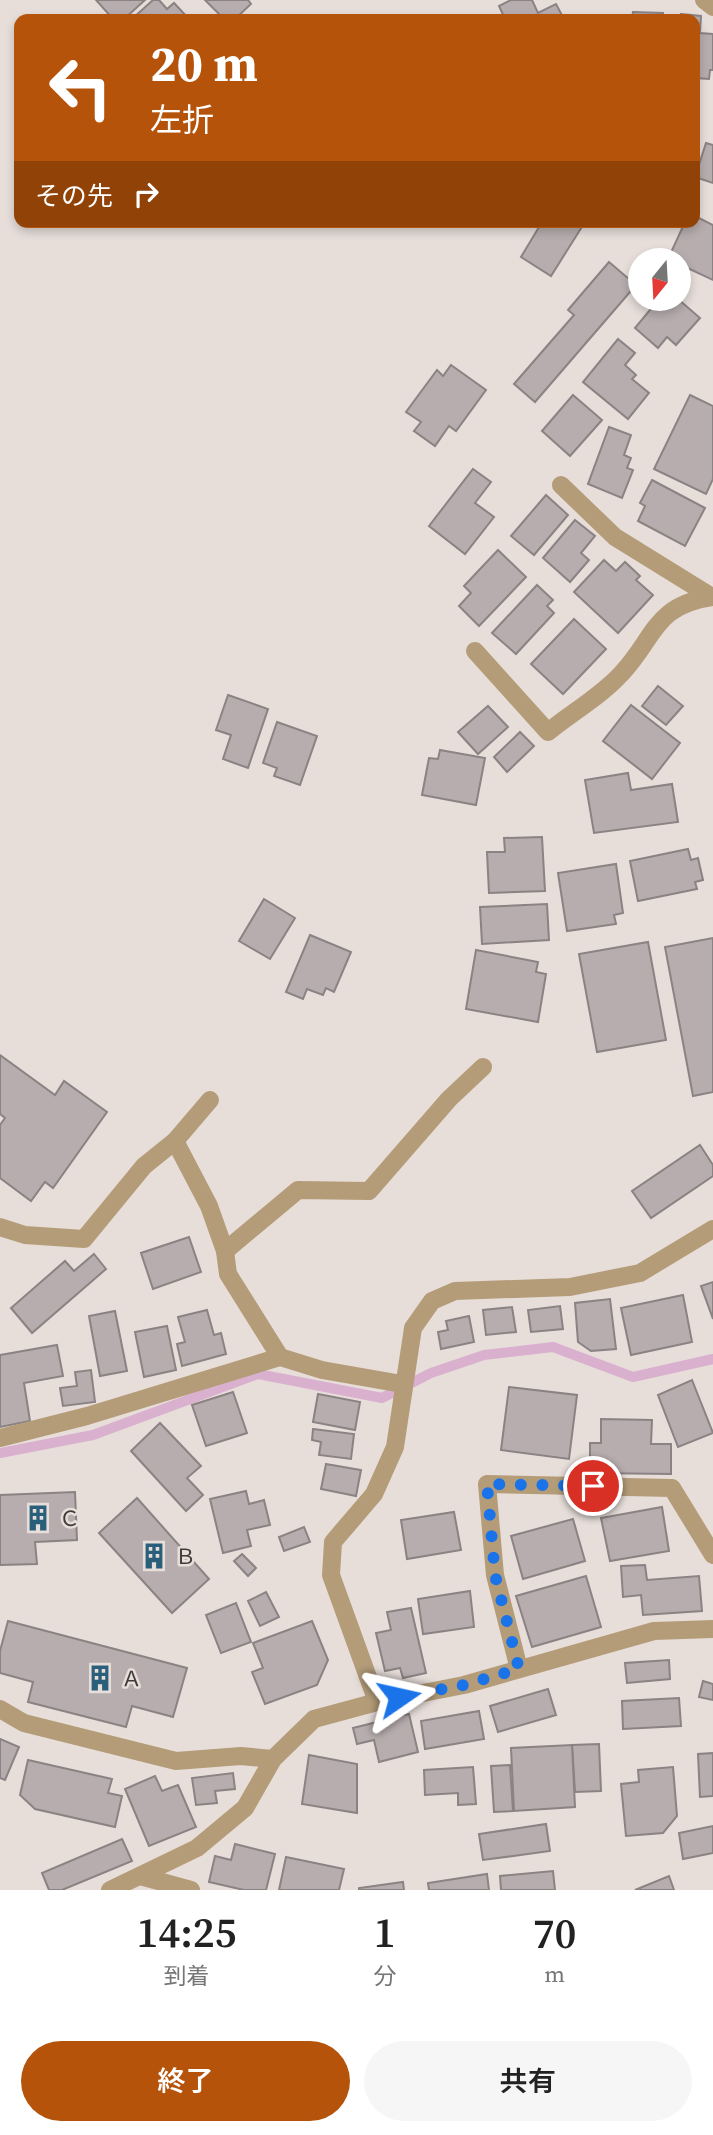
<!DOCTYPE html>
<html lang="ja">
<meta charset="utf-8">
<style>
:root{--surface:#fff;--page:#f6f6f6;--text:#222;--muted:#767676;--accent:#b45309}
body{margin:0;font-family:"Source Serif 4","Noto Sans JP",serif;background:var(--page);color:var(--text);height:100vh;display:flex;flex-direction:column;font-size:26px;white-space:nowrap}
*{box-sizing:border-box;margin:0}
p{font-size:23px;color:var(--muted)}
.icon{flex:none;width:38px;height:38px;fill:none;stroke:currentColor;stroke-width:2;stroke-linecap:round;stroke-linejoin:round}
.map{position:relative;height:1890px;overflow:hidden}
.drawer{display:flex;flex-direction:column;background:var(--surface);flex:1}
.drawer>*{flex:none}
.guide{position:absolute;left:14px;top:14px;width:686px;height:214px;border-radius:14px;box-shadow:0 4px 10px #0003;background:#b45309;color:#fff;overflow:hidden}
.needle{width:46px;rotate:198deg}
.controls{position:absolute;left:628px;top:248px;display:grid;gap:14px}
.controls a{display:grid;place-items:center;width:63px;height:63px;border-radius:50%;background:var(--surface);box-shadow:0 4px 10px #0003;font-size:35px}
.pin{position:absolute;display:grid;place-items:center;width:60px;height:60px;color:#fff;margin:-30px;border:4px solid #fff;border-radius:50%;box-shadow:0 2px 7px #0007}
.me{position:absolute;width:77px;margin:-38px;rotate:79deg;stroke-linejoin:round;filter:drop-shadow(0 0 5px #0008)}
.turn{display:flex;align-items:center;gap:24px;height:147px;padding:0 21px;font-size:32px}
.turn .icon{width:91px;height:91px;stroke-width:2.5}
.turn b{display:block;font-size:49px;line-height:60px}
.then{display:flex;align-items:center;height:66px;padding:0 21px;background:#0003;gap:14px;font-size:26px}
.eta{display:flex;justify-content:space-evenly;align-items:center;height:119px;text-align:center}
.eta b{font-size:42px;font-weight:600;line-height:49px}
.button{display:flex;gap:14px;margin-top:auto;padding:14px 21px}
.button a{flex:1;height:80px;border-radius:42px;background:var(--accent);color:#fff;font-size:28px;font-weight:600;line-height:80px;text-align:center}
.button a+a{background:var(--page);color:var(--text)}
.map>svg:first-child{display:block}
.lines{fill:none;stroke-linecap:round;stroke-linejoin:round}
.stream{stroke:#dab0cf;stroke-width:10}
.building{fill:#b7adae;stroke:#8b8283;stroke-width:2}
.street{stroke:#b49c78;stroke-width:18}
.route{stroke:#1a73e8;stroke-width:12;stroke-dasharray:0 21.6}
.labels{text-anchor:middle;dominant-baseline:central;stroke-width:5;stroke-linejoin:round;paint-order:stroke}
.poi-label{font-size:21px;fill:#3f3b3a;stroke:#e7deda;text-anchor:start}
</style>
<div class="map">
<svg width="713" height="1890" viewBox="0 0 713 1890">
<rect width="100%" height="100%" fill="#e7deda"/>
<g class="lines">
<path class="stream" d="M 0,1453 L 93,1435 L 258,1374 L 382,1398 L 431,1373 L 484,1355 L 553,1347 L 633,1377 L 713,1359"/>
</g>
<g class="building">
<path d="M 96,0 L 145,0 L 124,19 L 113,19 Z"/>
<path d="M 153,0 L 159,0 L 167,9 L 174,3 L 189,19 L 132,19 Z"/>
<path d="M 205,0 L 248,0 L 251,4 L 235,19 L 224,19 Z"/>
<path d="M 511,0 L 532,0 L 538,13 L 556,4 L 564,19 L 505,19 L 499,6 Z"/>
<path d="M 633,12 L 663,13 L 663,19 L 617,19 L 632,19 Z"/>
<path d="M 681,14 L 701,16 L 700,33 L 713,34 L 713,70 L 710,70 L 709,79 L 695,78 L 695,19 L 681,19 Z"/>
<path d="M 706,143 L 713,145 L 713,183 L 695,177 Z"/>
<path d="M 695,216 L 713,225 L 713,280 L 679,264 L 679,261 L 668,259 L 685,222 L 695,222 Z"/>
<path d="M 542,222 L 585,222 L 551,276 L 521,257 Z"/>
<path d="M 609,262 L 636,285 L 535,402 L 514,384 L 574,315 L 568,310 Z"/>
<path d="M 659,299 L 678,299 L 700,318 L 676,345 L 667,337 L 658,348 L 635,328 Z"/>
<path d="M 618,339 L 635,353 L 625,365 L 636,375 L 632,379 L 649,393 L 628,419 L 583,382 Z"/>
<path d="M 451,365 L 486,390 L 456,431 L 449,426 L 435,446 L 414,431 L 421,422 L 406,412 L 437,370 L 443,376 Z"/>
<path d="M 573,395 L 602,420 L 570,456 L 542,431 Z"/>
<path d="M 690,395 L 713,406 L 713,479 L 706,494 L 654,469 Z"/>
<path d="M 609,427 L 631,435 L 624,455 L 631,458 L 627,468 L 633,470 L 622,498 L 588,484 Z"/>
<path d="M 473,469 L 491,482 L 475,503 L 494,517 L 465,554 L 429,526 Z"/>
<path d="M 652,480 L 705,508 L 685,546 L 638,521 L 645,506 L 640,503 Z"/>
<path d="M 546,495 L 568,515 L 534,555 L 511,536 Z"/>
<path d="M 575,520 L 595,536 L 581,553 L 589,560 L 570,582 L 543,558 Z"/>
<path d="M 498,550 L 526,577 L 479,626 L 459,606 L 471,593 L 464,586 Z"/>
<path d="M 604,560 L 616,571 L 625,562 L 640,576 L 636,580 L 653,595 L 618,633 L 574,592 Z"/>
<path d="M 537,585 L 553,600 L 547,606 L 554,613 L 516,654 L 492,633 Z"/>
<path d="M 574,619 L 606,649 L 563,694 L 531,664 Z"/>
<path d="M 658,686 L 683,706 L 666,725 L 642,706 Z"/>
<path d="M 228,695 L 268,709 L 248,768 L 223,759 L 231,735 L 216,730 Z"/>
<path d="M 631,705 L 680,743 L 652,779 L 603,741 Z"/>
<path d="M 488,706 L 508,727 L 478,754 L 458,732 Z"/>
<path d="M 277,722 L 317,736 L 300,785 L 274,776 L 277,768 L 263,763 Z"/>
<path d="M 520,732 L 534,746 L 507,772 L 494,757 Z"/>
<path d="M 440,750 L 485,758 L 476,805 L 422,795 L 429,758 L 438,759 Z"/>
<path d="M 628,773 L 631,790 L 672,784 L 678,822 L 594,833 L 585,780 Z"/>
<path d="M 542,837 L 545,891 L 489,893 L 487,852 L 505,852 L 504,838 Z"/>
<path d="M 688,849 L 691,860 L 698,858 L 703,880 L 695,882 L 697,889 L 638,901 L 630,861 Z"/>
<path d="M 616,864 L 623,913 L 614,915 L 616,924 L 567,931 L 558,873 Z"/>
<path d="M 264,899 L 295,918 L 270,959 L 239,941 Z"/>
<path d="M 547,904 L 549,940 L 482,944 L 480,907 Z"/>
<path d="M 310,935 L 351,952 L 334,992 L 326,988 L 323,995 L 307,989 L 303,999 L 286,992 Z"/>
<path d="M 713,938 L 713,1092 L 693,1096 L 665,947 Z"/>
<path d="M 648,942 L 666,1040 L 597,1052 L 579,954 Z"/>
<path d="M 476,950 L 538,962 L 536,972 L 546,974 L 538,1022 L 466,1009 Z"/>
<path d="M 0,1055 L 55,1095 L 64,1081 L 107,1112 L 53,1188 L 45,1182 L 31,1201 L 0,1178 L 0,1125 L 5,1118 L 0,1114 Z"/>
<path d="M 700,1145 L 713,1165 L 713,1176 L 651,1218 L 632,1191 Z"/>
<path d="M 189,1237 L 201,1272 L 153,1289 L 141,1253 Z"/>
<path d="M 94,1254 L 106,1269 L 32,1333 L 11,1308 L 65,1261 L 74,1271 Z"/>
<path d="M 713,1282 L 713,1319 L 701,1286 Z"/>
<path d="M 683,1295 L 692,1342 L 631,1355 L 621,1308 Z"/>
<path d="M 610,1299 L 616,1349 L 591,1351 L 578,1342 L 575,1303 Z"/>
<path d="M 560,1306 L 563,1329 L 531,1332 L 528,1310 Z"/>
<path d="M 512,1307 L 516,1332 L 486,1335 L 483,1310 Z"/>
<path d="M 207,1310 L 214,1335 L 221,1333 L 226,1354 L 182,1366 L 177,1344 L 185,1342 L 178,1317 Z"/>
<path d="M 115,1311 L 127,1371 L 100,1376 L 89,1316 Z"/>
<path d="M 469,1316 L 474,1342 L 441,1349 L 438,1332 L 448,1330 L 446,1321 Z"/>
<path d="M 167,1326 L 176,1370 L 144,1377 L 135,1332 Z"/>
<path d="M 57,1345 L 63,1376 L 24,1383 L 30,1421 L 0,1427 L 0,1355 Z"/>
<path d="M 91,1370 L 95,1402 L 63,1406 L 60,1388 L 77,1386 L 75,1372 Z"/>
<path d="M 692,1380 L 713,1433 L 678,1447 L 658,1395 Z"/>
<path d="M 509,1387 L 577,1395 L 569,1459 L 501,1450 Z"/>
<path d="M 233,1392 L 247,1433 L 206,1446 L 192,1405 Z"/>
<path d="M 318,1394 L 360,1402 L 355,1430 L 313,1422 Z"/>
<path d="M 601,1419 L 652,1420 L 651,1444 L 671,1444 L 671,1474 L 590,1473 L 590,1443 L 601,1443 Z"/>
<path d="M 160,1423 L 201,1466 L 187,1478 L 203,1495 L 186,1511 L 131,1451 Z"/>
<path d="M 313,1429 L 354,1434 L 351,1459 L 319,1455 L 321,1442 L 312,1440 Z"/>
<path d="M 326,1464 L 361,1470 L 356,1496 L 321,1489 Z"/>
<path d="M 246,1491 L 249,1504 L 264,1500 L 270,1525 L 247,1530 L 251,1546 L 223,1553 L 210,1499 Z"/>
<path d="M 75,1492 L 77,1540 L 35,1542 L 37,1564 L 0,1565 L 0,1495 Z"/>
<path d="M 137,1498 L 209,1579 L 172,1613 L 99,1533 Z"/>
<path d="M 662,1507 L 669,1551 L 610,1561 L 601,1518 Z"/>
<path d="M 454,1512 L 461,1550 L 407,1559 L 401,1520 Z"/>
<path d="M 573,1519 L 585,1561 L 523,1579 L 511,1536 Z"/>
<path d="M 304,1527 L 310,1542 L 284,1551 L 279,1537 Z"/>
<path d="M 242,1554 L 256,1568 L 248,1576 L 234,1561 Z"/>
<path d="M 645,1565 L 647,1580 L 699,1576 L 702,1611 L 643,1615 L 641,1595 L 623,1597 L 621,1566 Z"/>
<path d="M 586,1576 L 601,1627 L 532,1647 L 516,1596 Z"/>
<path d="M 470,1591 L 474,1627 L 423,1634 L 418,1599 Z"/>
<path d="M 266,1592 L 279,1617 L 260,1626 L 248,1601 Z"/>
<path d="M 236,1603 L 251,1642 L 221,1653 L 206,1615 Z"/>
<path d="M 411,1608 L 426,1673 L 403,1678 L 400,1668 L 385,1671 L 376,1633 L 391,1630 L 387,1612 Z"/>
<path d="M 8,1621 L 187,1668 L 173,1717 L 132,1706 L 126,1727 L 28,1702 L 33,1682 L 0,1673 L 0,1651 Z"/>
<path d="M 312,1621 L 328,1660 L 317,1685 L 265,1704 L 252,1672 L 263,1668 L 253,1643 Z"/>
<path d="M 669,1660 L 670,1679 L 627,1683 L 625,1663 Z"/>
<path d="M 703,1681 L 713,1684 L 713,1700 L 699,1697 Z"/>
<path d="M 548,1689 L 556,1715 L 498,1732 L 490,1706 Z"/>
<path d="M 679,1698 L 681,1726 L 623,1729 L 622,1701 Z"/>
<path d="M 479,1711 L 484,1739 L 425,1749 L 421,1721 Z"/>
<path d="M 409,1714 L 418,1752 L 379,1762 L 374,1740 L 357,1744 L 353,1728 Z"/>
<path d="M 0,1739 L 19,1747 L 5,1780 L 0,1778 Z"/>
<path d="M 599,1744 L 601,1791 L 575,1792 L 572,1745 Z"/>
<path d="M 572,1745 L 575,1807 L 514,1811 L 511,1748 Z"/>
<path d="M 713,1753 L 713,1796 L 700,1797 L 698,1754 Z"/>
<path d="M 309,1755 L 357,1764 L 357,1813 L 302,1804 Z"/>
<path d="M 28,1760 L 112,1779 L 108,1793 L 122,1796 L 115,1827 L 35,1809 L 20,1795 Z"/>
<path d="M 510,1765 L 513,1811 L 494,1812 L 491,1766 Z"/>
<path d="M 473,1767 L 476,1804 L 458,1805 L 458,1793 L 425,1795 L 424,1770 Z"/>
<path d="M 673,1767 L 677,1816 L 663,1833 L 626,1836 L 621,1784 L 639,1782 L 638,1770 Z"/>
<path d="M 233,1773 L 235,1789 L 215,1791 L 217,1803 L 196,1805 L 192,1778 Z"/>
<path d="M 155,1776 L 162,1791 L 178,1785 L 196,1827 L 149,1846 L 125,1789 Z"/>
<path d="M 546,1824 L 550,1851 L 483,1860 L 479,1834 Z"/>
<path d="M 713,1826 L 713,1853 L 683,1859 L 679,1833 Z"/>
<path d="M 122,1839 L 132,1861 L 62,1890 L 49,1890 L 42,1873 Z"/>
<path d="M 235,1844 L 275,1854 L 266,1890 L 244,1890 L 209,1882 L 215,1856 L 231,1860 Z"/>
<path d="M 286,1857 L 344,1869 L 339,1890 L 279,1890 Z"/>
<path d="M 553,1871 L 555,1890 L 501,1890 L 500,1876 Z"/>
<path d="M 487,1874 L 489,1890 L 429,1890 L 428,1883 Z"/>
<path d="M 669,1876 L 674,1890 L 635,1890 Z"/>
<path d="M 403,1882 L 404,1890 L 359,1890 L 359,1888 Z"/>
</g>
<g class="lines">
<g class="street">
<path d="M 704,0 L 713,7"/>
<path d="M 561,485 L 615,537 L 712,597"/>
<path d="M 475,651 L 548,732 C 571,713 601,696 621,674 C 655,638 654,605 712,597"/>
<path d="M 175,1141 L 210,1100"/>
<path d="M 0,1227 L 25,1235 L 84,1239 L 144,1166 L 175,1141 L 209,1206 L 225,1251 L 228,1274 L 280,1357"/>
<path d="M 225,1251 L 298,1190 L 369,1191 L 449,1099 L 483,1067"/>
<path d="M 0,1438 L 87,1416 L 280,1357 L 322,1370 L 402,1384"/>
<path d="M 519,1669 L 495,1575 L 487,1484 L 672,1488 L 713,1555"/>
<path d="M 377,1702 L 331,1575 L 333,1542 L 374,1494 L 395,1447 L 413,1328 L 432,1301 L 455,1291 L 570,1287 L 640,1273 L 713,1229"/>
<path d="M 0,1709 L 24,1723 L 176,1761 L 241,1756 L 273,1759"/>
<path d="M 140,1876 L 191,1890"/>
<path d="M 110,1890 L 197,1848 L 245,1808 L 273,1759 L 314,1719 L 377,1702 L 464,1685 L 654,1631 L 713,1629"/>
</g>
</g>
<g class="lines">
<path class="route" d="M 399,1697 L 464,1685 L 519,1669 L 495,1575 L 487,1484 L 593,1486"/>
</g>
<defs>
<g id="building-bare" transform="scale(2.1)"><path d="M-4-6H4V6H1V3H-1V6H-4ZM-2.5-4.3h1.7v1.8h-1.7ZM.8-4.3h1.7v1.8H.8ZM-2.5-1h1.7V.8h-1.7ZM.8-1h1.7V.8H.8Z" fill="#2a5f7b" stroke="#e7deda" stroke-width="2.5" paint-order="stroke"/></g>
</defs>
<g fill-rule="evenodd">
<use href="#building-bare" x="38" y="1518"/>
<use href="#building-bare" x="154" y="1556"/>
<use href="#building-bare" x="100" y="1678"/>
</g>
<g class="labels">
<g class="poi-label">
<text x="59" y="1518">Ｃ</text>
<text x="175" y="1556">Ｂ</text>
<text x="121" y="1678">Ａ</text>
</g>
</g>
</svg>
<div class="controls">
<a><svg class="needle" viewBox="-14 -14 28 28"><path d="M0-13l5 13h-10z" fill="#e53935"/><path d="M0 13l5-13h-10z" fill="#767676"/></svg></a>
</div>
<div class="pin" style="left:593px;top:1486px;background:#d93025"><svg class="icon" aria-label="arrive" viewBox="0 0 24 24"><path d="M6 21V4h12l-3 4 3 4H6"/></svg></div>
<svg class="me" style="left:399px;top:1697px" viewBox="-20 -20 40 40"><path d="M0-17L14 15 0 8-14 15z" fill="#1a73e8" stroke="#fff" stroke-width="4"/></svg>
<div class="guide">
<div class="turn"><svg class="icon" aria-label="left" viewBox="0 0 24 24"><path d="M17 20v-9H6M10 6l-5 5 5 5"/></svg><div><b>20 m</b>左折</div></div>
<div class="then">その先<svg class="icon" aria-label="right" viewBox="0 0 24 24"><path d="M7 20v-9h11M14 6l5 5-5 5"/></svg></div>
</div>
</div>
<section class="drawer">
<div class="eta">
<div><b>14:25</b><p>到着</p></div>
<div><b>1</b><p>分</p></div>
<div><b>70</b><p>m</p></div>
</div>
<div class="button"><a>終了</a><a>共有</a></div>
</section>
